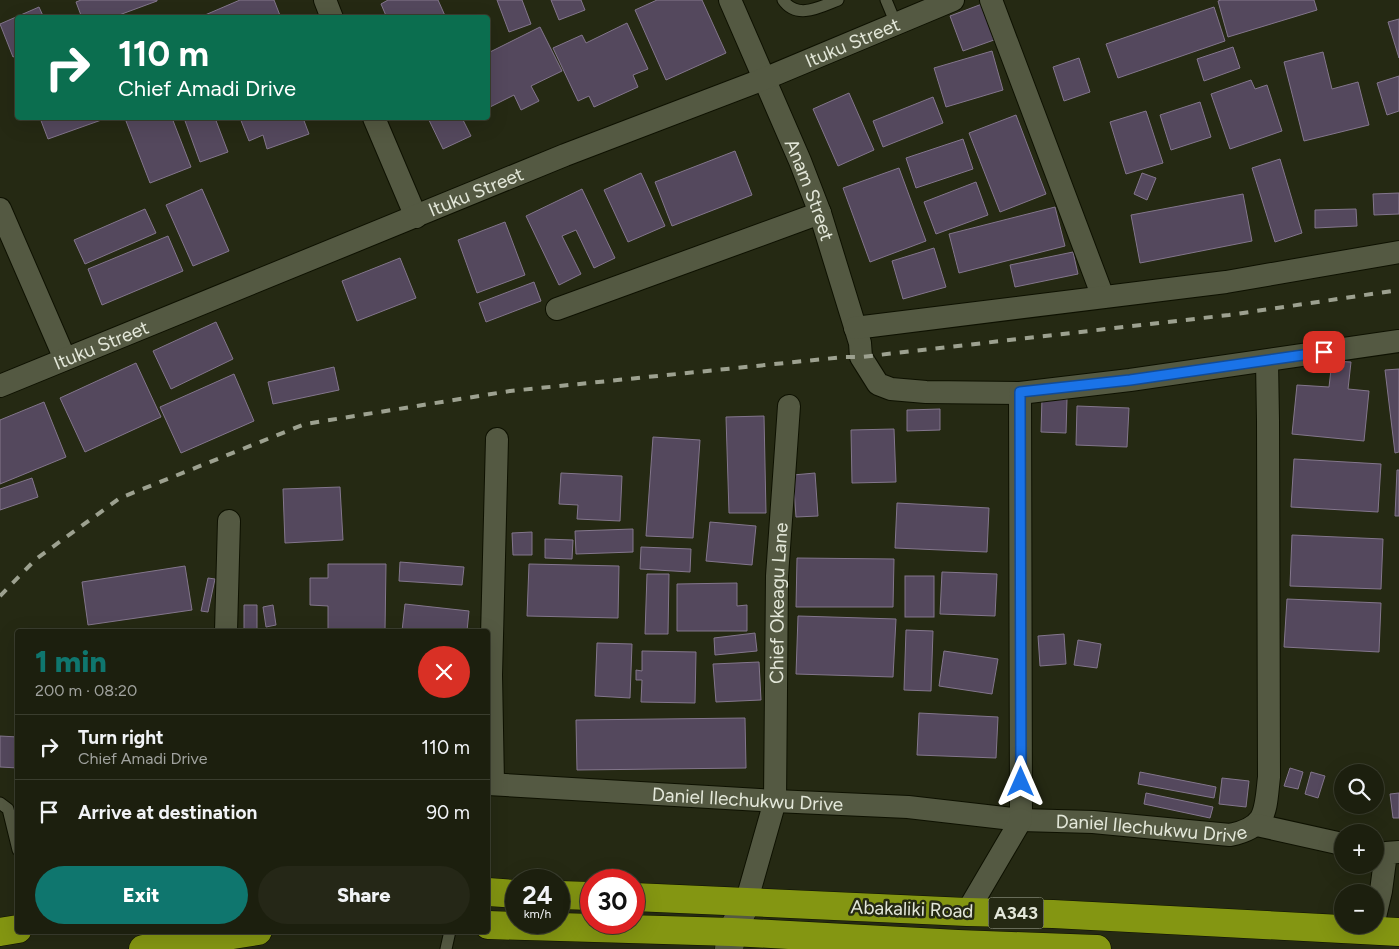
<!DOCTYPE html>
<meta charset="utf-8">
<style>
:root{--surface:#1c1f0e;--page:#252717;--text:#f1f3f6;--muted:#a0a29e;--line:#3a3d2e;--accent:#0f766e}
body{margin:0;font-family:Figtree,sans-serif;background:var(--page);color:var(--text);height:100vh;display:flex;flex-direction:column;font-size:19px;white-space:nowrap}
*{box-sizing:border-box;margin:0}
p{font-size:16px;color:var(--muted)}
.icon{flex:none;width:28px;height:28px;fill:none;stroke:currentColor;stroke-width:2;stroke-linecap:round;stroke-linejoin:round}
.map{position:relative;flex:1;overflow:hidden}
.drawer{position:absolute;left:15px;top:629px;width:475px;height:305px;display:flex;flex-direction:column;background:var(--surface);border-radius:5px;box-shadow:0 5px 20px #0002,0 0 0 1px var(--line)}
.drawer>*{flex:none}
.top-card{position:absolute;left:15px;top:15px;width:475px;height:105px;border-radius:5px;box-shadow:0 5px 20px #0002,0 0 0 1px var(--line);background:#0b6e4f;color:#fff;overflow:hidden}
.tools{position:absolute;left:1334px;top:764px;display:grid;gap:10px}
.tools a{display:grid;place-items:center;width:50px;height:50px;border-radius:50%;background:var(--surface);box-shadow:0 5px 20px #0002,0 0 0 1px var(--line);font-size:25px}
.speed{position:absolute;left:505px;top:869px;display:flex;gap:10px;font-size:25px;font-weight:700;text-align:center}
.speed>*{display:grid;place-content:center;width:65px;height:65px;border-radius:50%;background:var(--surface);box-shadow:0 5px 20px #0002,0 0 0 1px var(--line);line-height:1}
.speed small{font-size:12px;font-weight:400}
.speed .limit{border:8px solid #d22;background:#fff;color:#111}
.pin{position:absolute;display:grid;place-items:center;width:42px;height:42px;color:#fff;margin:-21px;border-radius:10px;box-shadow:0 2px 8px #0006}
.me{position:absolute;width:55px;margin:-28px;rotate:0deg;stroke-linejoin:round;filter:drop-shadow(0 0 4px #0008)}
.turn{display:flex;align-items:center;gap:18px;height:105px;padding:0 20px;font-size:22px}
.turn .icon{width:65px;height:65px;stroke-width:2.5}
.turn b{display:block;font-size:35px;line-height:42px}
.round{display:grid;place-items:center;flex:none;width:52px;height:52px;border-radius:26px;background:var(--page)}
.overview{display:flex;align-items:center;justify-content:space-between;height:85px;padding:0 20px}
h1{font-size:30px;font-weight:800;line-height:38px;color:var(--accent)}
.primary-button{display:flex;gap:10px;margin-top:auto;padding:10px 20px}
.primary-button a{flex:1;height:58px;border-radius:30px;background:var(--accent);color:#fff;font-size:20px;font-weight:800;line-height:58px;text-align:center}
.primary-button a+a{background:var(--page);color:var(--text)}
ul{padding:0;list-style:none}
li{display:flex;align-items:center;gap:15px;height:65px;padding:0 20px;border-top:1px solid var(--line)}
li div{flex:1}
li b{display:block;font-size:19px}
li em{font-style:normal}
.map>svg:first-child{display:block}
.building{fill:#54485d;stroke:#83768c}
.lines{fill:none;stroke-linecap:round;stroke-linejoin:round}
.lane-casing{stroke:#0e1101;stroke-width:13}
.street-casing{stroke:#0e1101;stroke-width:24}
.secondary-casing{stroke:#0e1101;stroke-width:29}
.highway-casing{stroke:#0e1101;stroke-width:29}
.lane{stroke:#545942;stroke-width:11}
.street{stroke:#545942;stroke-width:22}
.secondary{stroke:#545942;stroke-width:28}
.highway{stroke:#849612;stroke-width:28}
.rail{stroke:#9da190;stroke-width:4;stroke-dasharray:9 9;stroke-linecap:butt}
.route-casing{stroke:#114b97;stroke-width:12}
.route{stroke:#1a73e8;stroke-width:9}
.labels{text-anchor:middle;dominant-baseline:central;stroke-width:5;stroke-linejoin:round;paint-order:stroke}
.shield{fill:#252913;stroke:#aaae9e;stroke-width:1}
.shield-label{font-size:18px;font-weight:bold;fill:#e3e7d9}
.street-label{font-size:19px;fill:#e3e7d9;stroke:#252913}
</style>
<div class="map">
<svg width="1399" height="949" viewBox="0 0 1399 949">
<rect width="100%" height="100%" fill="#252913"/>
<g class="building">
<path d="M 81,0 L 157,0 L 157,1 L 111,18 L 82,18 L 76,2 Z"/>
<path d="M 240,0 L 274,0 L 281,18 L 198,18 Z"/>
<path d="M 388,0 L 438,0 L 446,18 L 387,18 L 381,4 Z"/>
<path d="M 497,0 L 522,0 L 531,24 L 509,32 Z"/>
<path d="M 551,0 L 581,0 L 585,10 L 559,20 Z"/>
<path d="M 657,0 L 702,0 L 726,53 L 666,80 L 635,10 Z"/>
<path d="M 1221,0 L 1314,0 L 1317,10 L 1228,37 L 1218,1 Z"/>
<path d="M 982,4 L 994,40 L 963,51 L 950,16 Z"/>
<path d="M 39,7 L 44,18 L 18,18 L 18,55 L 13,57 L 0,24 Z"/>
<path d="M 1214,7 L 1225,41 L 1118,78 L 1106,44 Z"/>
<path d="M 1399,19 L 1399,58 L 1388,22 Z"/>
<path d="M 627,23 L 648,69 L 633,75 L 638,87 L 594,107 L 589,96 L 578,101 L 553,48 L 582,35 L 586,43 Z"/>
<path d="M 540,27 L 562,71 L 531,86 L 539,101 L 521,110 L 514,95 L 488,108 L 488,53 Z"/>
<path d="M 1233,47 L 1240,68 L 1204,81 L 1197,59 Z"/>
<path d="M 992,51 L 1003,90 L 946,107 L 934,68 Z"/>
<path d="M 1323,52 L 1332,89 L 1358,82 L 1369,125 L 1304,141 L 1284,62 Z"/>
<path d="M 1079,58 L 1090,92 L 1064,101 L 1053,67 Z"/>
<path d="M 1399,76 L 1399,111 L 1387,115 L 1377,83 Z"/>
<path d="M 1251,80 L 1255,89 L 1267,85 L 1282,131 L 1230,149 L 1211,94 Z"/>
<path d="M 849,93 L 874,150 L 838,166 L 813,109 Z"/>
<path d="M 933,97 L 943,123 L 883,147 L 873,121 Z"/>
<path d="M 1200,102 L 1211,137 L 1171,150 L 1160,115 Z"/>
<path d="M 1146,111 L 1163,163 L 1126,174 L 1110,122 Z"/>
<path d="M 1016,115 L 1046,194 L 1000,212 L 969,133 Z"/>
<path d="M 40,118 L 107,118 L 48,139 Z"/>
<path d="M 135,118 L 172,118 L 191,167 L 150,183 L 126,121 Z"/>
<path d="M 184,118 L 215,118 L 228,152 L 200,162 Z"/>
<path d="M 240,118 L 303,118 L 309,134 L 267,149 L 263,135 L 249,141 Z"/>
<path d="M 428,118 L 462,118 L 471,136 L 443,149 Z"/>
<path d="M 963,139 L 973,169 L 916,188 L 906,158 Z"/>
<path d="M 735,151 L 752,195 L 672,226 L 655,182 Z"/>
<path d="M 1280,159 L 1302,233 L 1275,242 L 1252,168 Z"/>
<path d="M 899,168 L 926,241 L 870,262 L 843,188 Z"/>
<path d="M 641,173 L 665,226 L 628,242 L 604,190 Z"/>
<path d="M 1142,173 L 1156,178 L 1147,200 L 1134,194 Z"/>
<path d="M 976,182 L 988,215 L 936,234 L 924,202 Z"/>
<path d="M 202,189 L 229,251 L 193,266 L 166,205 Z"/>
<path d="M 582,189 L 615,258 L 594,268 L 576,230 L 562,236 L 581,274 L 559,285 L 526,216 Z"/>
<path d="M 1399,193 L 1399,214 L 1374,215 L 1373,194 Z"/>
<path d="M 1243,194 L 1252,241 L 1140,263 L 1131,215 Z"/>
<path d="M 1055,207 L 1065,246 L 959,273 L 949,234 Z"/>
<path d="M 145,209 L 156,233 L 85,264 L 74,240 Z"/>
<path d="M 1356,209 L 1357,226 L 1315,228 L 1315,210 Z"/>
<path d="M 505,222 L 525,275 L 477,293 L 458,240 Z"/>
<path d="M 168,236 L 183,271 L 102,305 L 88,269 Z"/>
<path d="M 934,248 L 946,287 L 903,299 L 892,261 Z"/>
<path d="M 1073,252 L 1078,274 L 1015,287 L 1010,265 Z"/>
<path d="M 400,258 L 416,298 L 357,321 L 342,281 Z"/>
<path d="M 534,282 L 541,301 L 486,322 L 479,303 Z"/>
<path d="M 216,322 L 233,359 L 171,389 L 153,351 Z"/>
<path d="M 1332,361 L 1351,362 L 1348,389 L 1369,391 L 1364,441 L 1292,434 L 1297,385 L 1329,387 Z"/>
<path d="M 136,363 L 161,417 L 85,452 L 60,398 Z"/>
<path d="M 334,367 L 339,390 L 273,404 L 268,382 Z"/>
<path d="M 1399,369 L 1399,452 L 1395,453 L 1385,370 Z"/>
<path d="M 234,374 L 254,421 L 181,453 L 160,407 Z"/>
<path d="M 1042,398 L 1067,399 L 1066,433 L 1041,432 Z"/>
<path d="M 44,402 L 66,457 L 0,484 L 0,420 Z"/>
<path d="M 1077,406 L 1129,408 L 1127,447 L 1076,445 Z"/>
<path d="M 940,409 L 940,430 L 907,431 L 907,410 Z"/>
<path d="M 764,416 L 766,513 L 729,513 L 726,417 Z"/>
<path d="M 894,429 L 896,482 L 852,483 L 851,430 Z"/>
<path d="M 653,437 L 700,440 L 693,538 L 646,536 Z"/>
<path d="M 1294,459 L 1381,464 L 1378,512 L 1291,507 Z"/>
<path d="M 1397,470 L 1399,470 L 1399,516 L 1395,516 Z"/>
<path d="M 561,473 L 622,476 L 620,521 L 577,519 L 578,505 L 559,504 Z"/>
<path d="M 815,473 L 818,516 L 796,517 L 793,475 Z"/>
<path d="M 32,478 L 38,497 L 0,510 L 0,489 Z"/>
<path d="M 340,487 L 343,540 L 285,543 L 283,489 Z"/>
<path d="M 897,503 L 989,508 L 987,552 L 895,548 Z"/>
<path d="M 710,522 L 756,526 L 752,565 L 706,561 Z"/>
<path d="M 633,529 L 633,552 L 576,554 L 575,531 Z"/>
<path d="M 532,532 L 532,555 L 513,555 L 512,533 Z"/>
<path d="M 1292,535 L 1383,539 L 1381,589 L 1290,586 Z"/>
<path d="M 545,539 L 573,540 L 572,559 L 545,558 Z"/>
<path d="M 641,547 L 691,549 L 690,572 L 640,569 Z"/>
<path d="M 797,558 L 894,559 L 893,607 L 796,607 Z"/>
<path d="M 400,562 L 464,567 L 462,585 L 399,581 Z"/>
<path d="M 328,564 L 386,564 L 385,631 L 328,631 L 328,606 L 310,605 L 310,578 L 328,578 Z"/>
<path d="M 529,564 L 619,566 L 618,618 L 527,616 Z"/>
<path d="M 185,566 L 192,610 L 88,625 L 82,582 Z"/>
<path d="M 942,572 L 997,574 L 995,616 L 940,614 Z"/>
<path d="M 647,574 L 669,574 L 668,634 L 645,634 Z"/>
<rect x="905" y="576" width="29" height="41"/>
<path d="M 208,578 L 215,579 L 208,612 L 201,611 Z"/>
<path d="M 737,583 L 737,606 L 747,605 L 747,631 L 677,631 L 677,584 Z"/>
<path d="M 1287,599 L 1381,603 L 1379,652 L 1284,647 Z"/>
<path d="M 405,604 L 469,611 L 467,631 L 402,631 Z"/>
<path d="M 244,605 L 257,605 L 257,630 L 244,629 Z"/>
<path d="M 273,605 L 276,625 L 266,627 L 263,607 Z"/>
<path d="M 798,616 L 896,619 L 893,677 L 796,674 Z"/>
<path d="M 906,630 L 933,631 L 931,691 L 904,690 Z"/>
<path d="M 755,633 L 757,651 L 715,655 L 714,638 Z"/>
<path d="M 1064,634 L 1066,664 L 1040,666 L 1038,636 Z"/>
<path d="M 1078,640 L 1101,644 L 1097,668 L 1074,665 Z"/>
<path d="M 597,643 L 632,644 L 630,698 L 595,696 Z"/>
<path d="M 642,651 L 696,652 L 695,703 L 641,702 L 642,680 L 636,680 L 636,670 L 642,671 Z"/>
<path d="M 944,651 L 998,659 L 992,694 L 939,686 Z"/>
<path d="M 759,662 L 761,700 L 716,702 L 713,664 Z"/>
<path d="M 919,713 L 998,717 L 996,758 L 917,755 Z"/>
<path d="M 745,718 L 746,768 L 577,770 L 576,720 Z"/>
<path d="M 0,736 L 18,737 L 18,768 L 0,767 Z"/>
<path d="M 1290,768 L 1303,772 L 1298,789 L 1284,786 Z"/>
<path d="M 1140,772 L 1216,787 L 1214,798 L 1138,784 Z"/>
<path d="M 1311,772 L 1325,776 L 1318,798 L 1305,794 Z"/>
<path d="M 1222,778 L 1249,781 L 1246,807 L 1219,804 Z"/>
<path d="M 1146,793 L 1213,807 L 1210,818 L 1144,804 Z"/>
<path d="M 1399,793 L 1399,818 L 1393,818 L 1390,794 Z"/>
</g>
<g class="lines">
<g class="lane-casing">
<g id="lane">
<path d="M 783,0 C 797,20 820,7 838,0"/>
<path d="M 886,0 L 896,24"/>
<path d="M 0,803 L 8,809 L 18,850"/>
<path d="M 446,949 L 450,931"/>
</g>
</g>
<g class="street-casing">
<g id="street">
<path d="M 325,0 L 332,18"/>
<path id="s1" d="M 730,0 L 800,161 L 820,213 L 860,343 L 861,357 L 878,384 L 891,389 L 926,392 L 1020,393 L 1130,380 L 1399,341"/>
<path d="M 991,0 L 1103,297"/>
<path d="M 374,118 L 416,217"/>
<path d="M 0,209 L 65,359"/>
<path d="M 557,309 L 820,213"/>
<path d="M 855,328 L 1226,282 L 1399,252"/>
<path id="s2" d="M 0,386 L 565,155 L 764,79 L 953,0"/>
<path d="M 226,631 L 229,521"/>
<path id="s3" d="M 488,784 L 775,801 L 908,807 L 1021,820 L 1093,822 L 1230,835 C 1268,827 1265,811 1269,777 L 1268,420 L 1267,361"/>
<path d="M 493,784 L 491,675 L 497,439"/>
<path d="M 1257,825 L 1342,844"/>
<path id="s4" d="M 746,903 L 775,801 L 777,576 L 789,406"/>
<path d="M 967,912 L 1021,820 L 1020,393"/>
<path d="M 1375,917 L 1381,891 L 1386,853 L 1399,852"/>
</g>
</g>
<g class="secondary-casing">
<path id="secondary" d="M 729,949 L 732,932 L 746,903"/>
</g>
<g class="highway-casing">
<g id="highway">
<path d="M 488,892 L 516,894"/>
<path d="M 559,895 L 591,896"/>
<path d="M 634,897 L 967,912 L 1053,914 L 1399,932"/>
<path d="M 488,925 L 732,932 L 958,944 L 1097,949"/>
<path d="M 0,932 L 18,929"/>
<path d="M 143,949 L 258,931"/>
</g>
</g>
<use href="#lane" class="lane"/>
<use href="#street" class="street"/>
<use href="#secondary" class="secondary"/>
<use href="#highway" class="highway"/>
<path class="rail" d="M 0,596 L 36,559 L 120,498 L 305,424 L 510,391 L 844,357 L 861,357 L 1229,315 L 1399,290"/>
</g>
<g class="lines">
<g class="route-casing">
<path id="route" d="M 1021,782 L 1020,392 L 1130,380 L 1324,352"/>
</g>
<use href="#route" class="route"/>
</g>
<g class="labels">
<rect class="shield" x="988.5" y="897.5" width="55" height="31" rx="4"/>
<g class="shield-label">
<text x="1016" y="913">A343</text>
</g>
<g class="street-label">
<text stroke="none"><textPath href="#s2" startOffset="919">Ituku Street</textPath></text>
<text stroke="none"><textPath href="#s1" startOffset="206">Anam Street</textPath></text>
<text stroke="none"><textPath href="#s2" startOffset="514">Ituku Street</textPath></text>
<text stroke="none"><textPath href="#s2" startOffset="109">Ituku Street</textPath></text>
<text stroke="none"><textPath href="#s4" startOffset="304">Chief Okeagu Lane</textPath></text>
<text stroke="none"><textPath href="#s3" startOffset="260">Daniel Ilechukwu Drive</textPath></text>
<text stroke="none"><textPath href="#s3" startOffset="665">Daniel Ilechukwu Drive</textPath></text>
<text transform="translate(912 909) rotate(2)">Abakaliki Road</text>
</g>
</g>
</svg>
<div class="tools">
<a><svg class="icon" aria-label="search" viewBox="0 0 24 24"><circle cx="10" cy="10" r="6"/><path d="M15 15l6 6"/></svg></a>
<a>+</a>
<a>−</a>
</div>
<div class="speed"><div>24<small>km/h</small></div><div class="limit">30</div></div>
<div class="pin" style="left:1324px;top:352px;background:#d93025"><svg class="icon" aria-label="arrive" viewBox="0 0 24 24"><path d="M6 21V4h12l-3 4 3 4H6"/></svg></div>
<svg class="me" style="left:1021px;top:782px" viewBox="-20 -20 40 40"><path d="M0-17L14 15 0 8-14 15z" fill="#1a73e8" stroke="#fff" stroke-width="4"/></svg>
<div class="top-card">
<div class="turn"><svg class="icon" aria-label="right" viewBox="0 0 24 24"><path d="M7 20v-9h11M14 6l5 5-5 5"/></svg><div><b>110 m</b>Chief Amadi Drive</div></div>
</div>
<section class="drawer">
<div class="overview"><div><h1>1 min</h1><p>200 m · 08:20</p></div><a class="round" style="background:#d93025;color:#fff"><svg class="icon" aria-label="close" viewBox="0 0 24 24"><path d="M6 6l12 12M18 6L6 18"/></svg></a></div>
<ul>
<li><svg class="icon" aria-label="right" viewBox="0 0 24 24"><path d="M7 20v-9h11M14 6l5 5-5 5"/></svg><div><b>Turn right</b><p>Chief Amadi Drive</p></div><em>110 m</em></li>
<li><svg class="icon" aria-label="arrive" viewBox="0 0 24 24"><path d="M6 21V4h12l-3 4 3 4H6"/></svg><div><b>Arrive at destination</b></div><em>90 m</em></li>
</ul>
<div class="primary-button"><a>Exit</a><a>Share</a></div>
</section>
</div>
